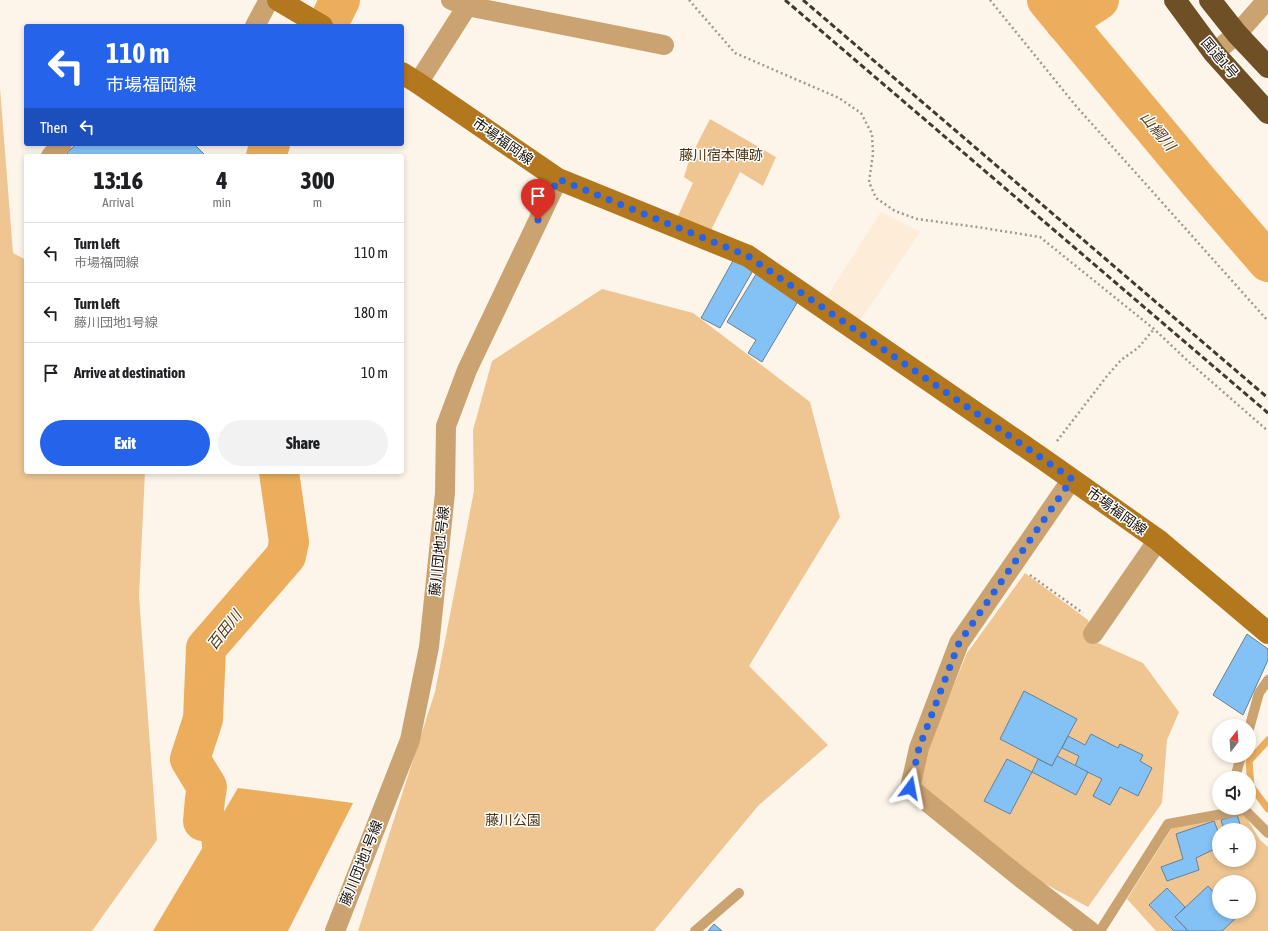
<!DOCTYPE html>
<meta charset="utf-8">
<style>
:root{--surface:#fff;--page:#f2f2f2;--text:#202124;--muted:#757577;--line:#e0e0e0;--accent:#2563eb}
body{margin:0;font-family:"Asap Condensed","Noto Sans JP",sans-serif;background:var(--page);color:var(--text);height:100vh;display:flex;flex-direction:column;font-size:15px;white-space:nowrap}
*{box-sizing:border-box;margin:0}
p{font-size:13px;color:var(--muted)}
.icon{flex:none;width:22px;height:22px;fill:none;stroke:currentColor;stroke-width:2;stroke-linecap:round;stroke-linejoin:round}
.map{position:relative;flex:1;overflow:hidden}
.drawer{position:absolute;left:24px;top:154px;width:380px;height:320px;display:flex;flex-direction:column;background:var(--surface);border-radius:4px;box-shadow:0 2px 6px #0003}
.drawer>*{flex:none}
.banner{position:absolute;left:24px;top:24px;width:380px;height:122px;border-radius:4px;box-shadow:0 2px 6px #0003;background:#2563eb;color:#fff;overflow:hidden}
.needle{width:26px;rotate:17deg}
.fabs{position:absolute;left:1212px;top:719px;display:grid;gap:8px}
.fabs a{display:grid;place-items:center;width:44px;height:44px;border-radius:50%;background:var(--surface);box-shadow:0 2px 6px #0003;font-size:20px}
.pin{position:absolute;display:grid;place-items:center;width:34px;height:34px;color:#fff;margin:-41px -17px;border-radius:50% 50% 50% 0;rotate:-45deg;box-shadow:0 0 4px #0007}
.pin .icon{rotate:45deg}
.me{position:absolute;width:44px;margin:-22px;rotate:13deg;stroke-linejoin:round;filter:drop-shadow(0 0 3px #0008)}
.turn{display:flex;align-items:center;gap:14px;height:84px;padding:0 16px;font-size:18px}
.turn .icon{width:52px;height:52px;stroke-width:2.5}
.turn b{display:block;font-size:28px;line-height:34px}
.then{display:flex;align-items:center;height:38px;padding:0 16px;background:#0003;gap:8px;font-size:15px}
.eta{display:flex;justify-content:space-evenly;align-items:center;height:68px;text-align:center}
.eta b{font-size:24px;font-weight:800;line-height:28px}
.primary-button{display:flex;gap:8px;margin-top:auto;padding:8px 16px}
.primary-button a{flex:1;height:46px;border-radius:24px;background:var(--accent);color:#fff;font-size:16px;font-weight:800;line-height:46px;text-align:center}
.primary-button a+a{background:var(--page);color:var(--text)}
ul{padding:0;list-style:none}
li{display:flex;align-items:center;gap:12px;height:60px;padding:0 16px;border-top:1px solid var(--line)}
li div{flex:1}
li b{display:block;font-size:15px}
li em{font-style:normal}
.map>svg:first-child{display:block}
.built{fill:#fdecd7}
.green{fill:#efc592;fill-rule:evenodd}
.water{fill:#ecae5d}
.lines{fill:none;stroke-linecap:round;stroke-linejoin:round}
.stream{stroke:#ecae5d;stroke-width:7}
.river{stroke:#ecae5d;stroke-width:40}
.building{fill:#84c2f5;stroke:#668096}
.path{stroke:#a0978d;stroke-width:2.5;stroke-dasharray:2 3;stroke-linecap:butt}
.lane{stroke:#cba371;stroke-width:10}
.street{stroke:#cba371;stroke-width:20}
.secondary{stroke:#b3781d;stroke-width:22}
.highway{stroke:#6f4f25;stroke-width:22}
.rail{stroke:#413930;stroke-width:3;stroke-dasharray:6 3;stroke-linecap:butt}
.route{stroke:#2563eb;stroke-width:7;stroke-dasharray:0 12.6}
.labels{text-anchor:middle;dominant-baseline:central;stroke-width:3;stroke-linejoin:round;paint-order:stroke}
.street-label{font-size:14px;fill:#181007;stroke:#fff}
.park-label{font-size:14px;fill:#4e3512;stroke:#fff}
.water-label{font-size:15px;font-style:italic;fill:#523916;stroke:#fff}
</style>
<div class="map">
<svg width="1268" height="931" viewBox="0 0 1268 931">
<rect width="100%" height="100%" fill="#fef5ea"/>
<path class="built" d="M 881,212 L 920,232 L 857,325 L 824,301 Z"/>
<g class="green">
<path d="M 0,88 L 13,253 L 26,260 L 26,472 L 145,472 L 139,596 L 157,840 L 92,931 L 0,931 Z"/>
<path d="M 710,119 L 776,157 L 763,186 L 740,172 L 710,232 L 677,218 L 693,183 L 684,177 L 689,160 Z"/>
<path d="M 602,289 L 693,313 L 810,402 L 840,517 L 749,666 L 828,745 L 758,806 L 654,931 L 358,931 L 435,692 L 474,491 L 473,430 L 492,361 Z"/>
<path d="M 1025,573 L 1088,620 L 1096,642 L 1143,663 L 1179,712 L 1167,740 L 1162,803 L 1088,907 L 1025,873 L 919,786 L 928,748 L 967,653 Z"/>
<path d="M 1245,815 L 1260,840 L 1268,847 L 1268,931 L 1156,931 L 1127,899 L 1173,826 ZM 1219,830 L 1249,830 L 1249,860 L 1219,860 ZM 1219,882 L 1249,882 L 1249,912 L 1219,912 Z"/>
</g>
<path class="water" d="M 238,788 L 353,803 L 288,931 L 153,931 Z"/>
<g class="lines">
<g class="stream">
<path d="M 1268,740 L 1249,761 L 1251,786 L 1268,809"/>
<path d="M 203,821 L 206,851"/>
</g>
<g class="river">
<path d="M 1047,0 L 1198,181 L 1268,262"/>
<path d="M 1065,22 L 1099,0"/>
<path d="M 327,26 L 340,0"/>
<path d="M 266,156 L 270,144"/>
<path d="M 203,821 L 205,799 L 207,787 L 190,759 L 203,719 L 206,648 L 286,556 L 289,542 L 279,472"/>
</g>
</g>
<g class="building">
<path d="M 76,144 L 194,144 L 206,156 L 70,156 L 67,153 Z"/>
<path d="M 735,257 L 755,267 L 720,328 L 701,318 Z"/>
<path d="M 758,271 L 801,296 L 762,362 L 748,353 L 756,340 L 727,322 Z"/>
<path d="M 1247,634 L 1268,649 L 1268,660 L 1243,715 L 1213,695 Z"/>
<path d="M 1024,691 L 1077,719 L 1052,766 L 1000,739 Z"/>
<path d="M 1091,734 L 1118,748 L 1120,744 L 1143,755 L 1140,761 L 1152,768 L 1138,796 L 1120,787 L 1110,805 L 1093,796 L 1102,779 L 1075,766 L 1079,756 L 1062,748 L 1068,736 L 1085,745 Z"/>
<path d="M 1057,756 L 1088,772 L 1076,795 L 1032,772 L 1038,759 L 1052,766 Z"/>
<path d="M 1007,759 L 1032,772 L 1010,814 L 984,801 Z"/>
<path d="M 1237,815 L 1242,830 L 1224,830 L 1221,820 Z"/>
<path d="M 1214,821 L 1219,834 L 1219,847 L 1196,858 L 1199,870 L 1167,881 L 1161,867 L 1183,859 L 1176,834 Z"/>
<path d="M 1208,886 L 1219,898 L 1219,912 L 1232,912 L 1237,917 L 1222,931 L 1188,931 L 1175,917 Z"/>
<path d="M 1167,888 L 1185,907 L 1175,917 L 1188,931 L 1174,931 L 1149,905 Z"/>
<path d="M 714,924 L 722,931 L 708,931 Z"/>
</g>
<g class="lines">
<g class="path">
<path d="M 689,0 L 735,53 L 839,98 L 861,113 L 872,134 L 873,154 L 869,182 L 876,198 L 895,211 L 917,219 L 977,227 L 1040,237 L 1154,329 L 1189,362 L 1268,431"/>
<path d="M 990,0 L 1076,106 L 1268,321"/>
<path d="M 1057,441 L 1107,376 L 1121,360 L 1138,348 L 1154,329"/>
<path d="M 1030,575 L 1083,613"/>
</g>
<g class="lane">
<path d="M 1249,729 L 1259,693 L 1268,680"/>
<path d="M 1235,778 L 1241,756"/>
<path d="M 1243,808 L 1268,833"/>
<path d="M 695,931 L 739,893"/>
<path d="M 1100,931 L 1168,824 L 1244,810"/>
</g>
<g class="street">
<path d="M 451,0 L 467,6 L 664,45"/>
<path d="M 255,26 L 269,0"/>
<path d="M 1214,53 L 1237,34 L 1267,0"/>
<path d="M 418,83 L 471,0"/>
<path d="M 51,156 L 62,144"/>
<path d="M 1072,479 L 959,643 L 919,748 L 910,788 L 1021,878 L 1090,931"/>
<path d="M 1093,634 L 1158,540"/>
<path d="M 335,931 L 410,740 L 429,647 L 445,493 L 446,426 L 467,370 L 558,179"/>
</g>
<g class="secondary">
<path d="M 278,0 L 322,26"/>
<path d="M 402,73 L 418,83 L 558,179 L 748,256 L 1043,459 L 1158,540 L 1268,633"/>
</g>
<g class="highway">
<path d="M 1175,0 L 1214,53 L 1268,113"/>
<path d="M 1210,0 L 1237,34 L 1268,67"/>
</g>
<g class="rail">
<path d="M 785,0 L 1268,413"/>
<path d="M 803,0 L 1268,398"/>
</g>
</g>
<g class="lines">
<path class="route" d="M 538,220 L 558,179 L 748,256 L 1072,479 L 959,643 L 919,748 L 910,788"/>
</g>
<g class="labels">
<g class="street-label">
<text transform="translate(1220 58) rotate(50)">国道1号</text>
<text transform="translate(503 141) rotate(35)">市場福岡線</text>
<text transform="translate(1117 511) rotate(36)">市場福岡線</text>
<text transform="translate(439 551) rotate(-84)">藤川団地1号線</text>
<text transform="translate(361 863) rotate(-68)">藤川団地1号線</text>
</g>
<g class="park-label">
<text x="721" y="155">藤川宿本陣跡</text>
<text x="513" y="820">藤川公園</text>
</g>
<g class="water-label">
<text transform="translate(1158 131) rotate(50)">山綱川</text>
<text transform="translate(224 630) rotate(-52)">百田川</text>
</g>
</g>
</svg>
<div class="fabs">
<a><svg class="needle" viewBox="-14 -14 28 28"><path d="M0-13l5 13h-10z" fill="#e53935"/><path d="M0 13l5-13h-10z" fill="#757577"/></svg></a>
<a><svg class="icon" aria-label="sound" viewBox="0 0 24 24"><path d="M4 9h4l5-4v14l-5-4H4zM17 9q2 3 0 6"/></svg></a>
<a>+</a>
<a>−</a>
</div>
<div class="pin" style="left:538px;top:220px;background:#d93025"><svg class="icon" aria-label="arrive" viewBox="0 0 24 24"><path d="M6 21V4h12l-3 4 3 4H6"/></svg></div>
<svg class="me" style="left:910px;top:788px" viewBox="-20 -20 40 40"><path d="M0-17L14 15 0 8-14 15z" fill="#2563eb" stroke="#fff" stroke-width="4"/></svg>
<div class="banner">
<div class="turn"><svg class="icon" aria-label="left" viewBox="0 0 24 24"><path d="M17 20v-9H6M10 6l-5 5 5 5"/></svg><div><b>110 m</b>市場福岡線</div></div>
<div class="then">Then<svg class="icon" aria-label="left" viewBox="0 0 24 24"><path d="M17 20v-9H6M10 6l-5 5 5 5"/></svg></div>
</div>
<section class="drawer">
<div class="eta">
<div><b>13:16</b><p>Arrival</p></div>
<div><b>4</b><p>min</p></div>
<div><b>300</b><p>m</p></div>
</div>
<ul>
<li><svg class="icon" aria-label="left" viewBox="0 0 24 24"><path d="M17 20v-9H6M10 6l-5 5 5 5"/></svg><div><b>Turn left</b><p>市場福岡線</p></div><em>110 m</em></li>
<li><svg class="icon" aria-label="left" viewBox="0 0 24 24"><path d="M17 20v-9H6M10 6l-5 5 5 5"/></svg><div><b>Turn left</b><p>藤川団地1号線</p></div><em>180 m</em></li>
<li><svg class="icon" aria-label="arrive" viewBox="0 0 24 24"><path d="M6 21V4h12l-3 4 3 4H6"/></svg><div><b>Arrive at destination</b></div><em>10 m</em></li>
</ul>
<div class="primary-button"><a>Exit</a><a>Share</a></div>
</section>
</div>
